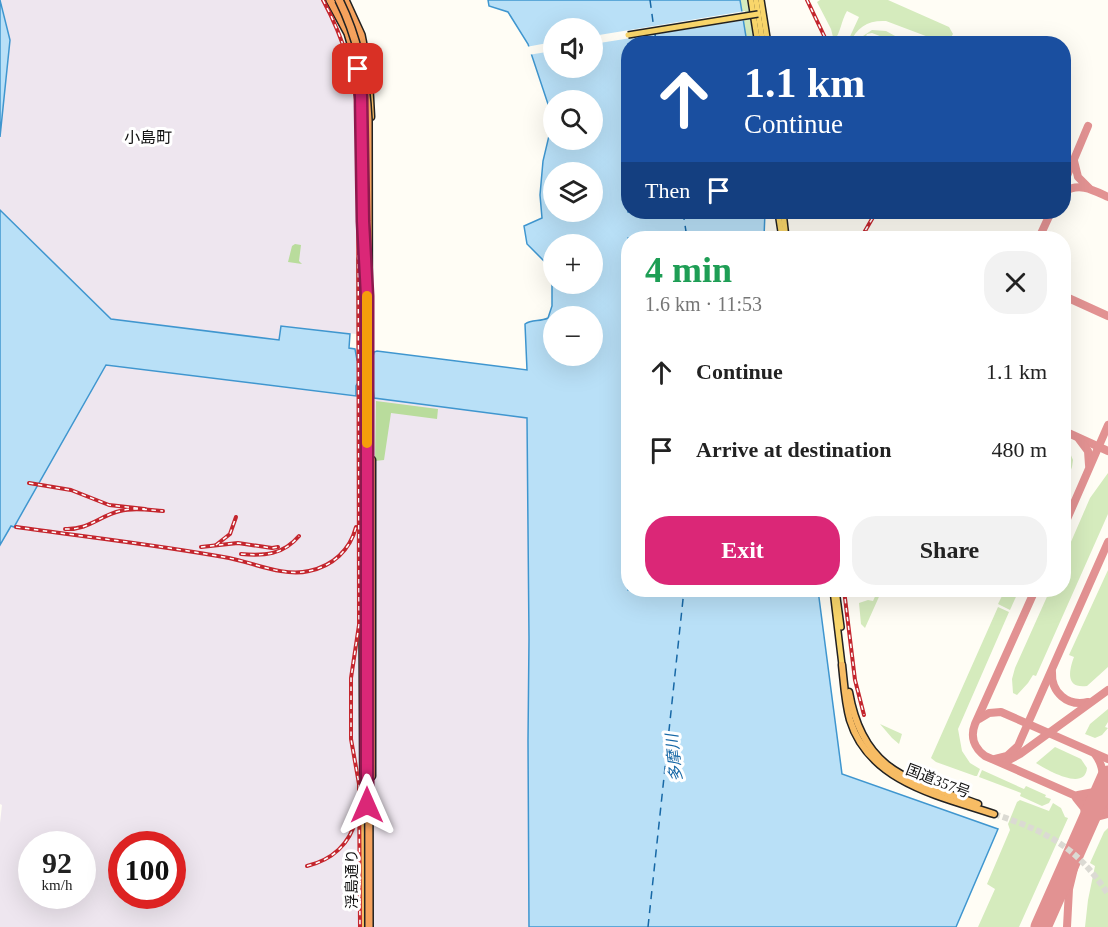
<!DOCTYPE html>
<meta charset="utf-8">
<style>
:root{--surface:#fff;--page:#f2f2f2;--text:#222;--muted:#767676;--accent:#db2777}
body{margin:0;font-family:"Times New Roman","Noto Sans JP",serif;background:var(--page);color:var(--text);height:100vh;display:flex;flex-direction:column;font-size:22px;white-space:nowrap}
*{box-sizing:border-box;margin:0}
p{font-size:20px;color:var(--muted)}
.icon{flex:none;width:33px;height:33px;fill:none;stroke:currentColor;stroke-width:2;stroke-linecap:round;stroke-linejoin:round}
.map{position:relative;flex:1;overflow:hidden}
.side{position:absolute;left:621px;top:231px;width:450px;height:366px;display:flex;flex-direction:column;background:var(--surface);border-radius:24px;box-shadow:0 6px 24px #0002}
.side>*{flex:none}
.hud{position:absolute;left:621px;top:36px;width:450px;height:183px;border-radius:24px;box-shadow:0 6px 24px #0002;background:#1a4fa0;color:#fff;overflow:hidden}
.buttons{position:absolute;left:543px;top:18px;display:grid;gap:12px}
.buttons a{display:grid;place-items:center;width:60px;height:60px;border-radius:50%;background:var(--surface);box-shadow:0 6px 24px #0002;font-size:30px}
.speed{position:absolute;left:18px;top:831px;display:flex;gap:12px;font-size:30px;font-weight:700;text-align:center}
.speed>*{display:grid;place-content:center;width:78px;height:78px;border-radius:50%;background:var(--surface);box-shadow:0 6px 24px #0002;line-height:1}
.speed small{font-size:15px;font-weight:400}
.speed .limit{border:9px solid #d22;background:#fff;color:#111}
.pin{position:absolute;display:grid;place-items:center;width:51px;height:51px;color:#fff;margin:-26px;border-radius:12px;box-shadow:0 3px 9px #0006}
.me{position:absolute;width:66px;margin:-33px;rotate:0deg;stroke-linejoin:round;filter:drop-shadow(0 0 4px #0008)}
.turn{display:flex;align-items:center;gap:21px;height:126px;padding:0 24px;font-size:27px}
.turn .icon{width:78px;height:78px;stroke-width:2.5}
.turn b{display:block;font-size:42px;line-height:51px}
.then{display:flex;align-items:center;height:57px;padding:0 24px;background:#0003;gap:12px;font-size:22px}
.round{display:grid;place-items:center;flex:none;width:63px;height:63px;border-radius:24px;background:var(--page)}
.headline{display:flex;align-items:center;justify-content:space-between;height:102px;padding:0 24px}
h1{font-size:36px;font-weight:800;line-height:45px;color:#1e9e55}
.cta{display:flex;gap:12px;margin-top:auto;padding:12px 24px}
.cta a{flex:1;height:69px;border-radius:24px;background:var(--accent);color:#fff;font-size:24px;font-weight:800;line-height:69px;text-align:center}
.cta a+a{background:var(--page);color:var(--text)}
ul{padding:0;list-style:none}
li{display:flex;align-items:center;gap:18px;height:78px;padding:0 24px}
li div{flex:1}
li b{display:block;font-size:22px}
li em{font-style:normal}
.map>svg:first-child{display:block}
.industrial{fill:#eee6ef;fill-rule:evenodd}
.green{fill:#d5ebbd}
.forest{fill:#b9dc9c}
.water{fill:#b9e0f7;stroke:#3f96cf;stroke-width:1.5;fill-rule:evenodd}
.pier{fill:#fffdf5}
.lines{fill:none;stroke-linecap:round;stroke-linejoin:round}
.ferry{stroke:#1768a6;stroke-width:1.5;stroke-dasharray:8 6;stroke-linecap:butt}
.taxiway{stroke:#e29292;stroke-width:8}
.runway{stroke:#e29292;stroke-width:21}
.trunk-tunnel{stroke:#dbdad3;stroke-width:6;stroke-dasharray:6 3;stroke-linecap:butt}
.primary-casing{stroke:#222;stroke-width:8}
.trunk-casing{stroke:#222;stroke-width:9}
.motorway-casing{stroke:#222;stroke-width:10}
.primary{stroke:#f9d66b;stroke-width:5}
.trunk{stroke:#f7bc64;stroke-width:6}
.motorway{stroke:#f5a25d;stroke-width:7}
.rail-casing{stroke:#c4262e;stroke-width:4}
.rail{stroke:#fff;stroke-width:1.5;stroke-dasharray:4.5;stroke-linecap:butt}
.primary-bridge-casing{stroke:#222;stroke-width:8;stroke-linecap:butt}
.motorway-bridge-casing{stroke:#222;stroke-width:10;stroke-linecap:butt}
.primary-bridge{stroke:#f9d66b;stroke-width:5}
.motorway-bridge{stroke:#f5a25d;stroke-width:7}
.route-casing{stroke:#8e194d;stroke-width:15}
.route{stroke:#db2777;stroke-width:10}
.slow{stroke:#f59e0b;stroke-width:10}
.labels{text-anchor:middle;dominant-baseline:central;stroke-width:6;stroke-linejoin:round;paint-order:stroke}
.street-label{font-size:15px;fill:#111;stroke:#fff}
.neighbourhood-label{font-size:16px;fill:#111;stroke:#fff}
.water-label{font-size:16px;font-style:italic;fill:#1768a6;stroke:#fff}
</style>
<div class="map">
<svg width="1108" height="927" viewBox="0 0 1108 927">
<rect width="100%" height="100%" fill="#fffdf5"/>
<g class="industrial">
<path d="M 1,0 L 322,0 L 334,24 L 350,77 L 356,122 L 356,334 L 282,326 L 280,340 L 111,319 L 0,210 L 0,137 L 10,40 Z"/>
<path d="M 106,365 L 355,396 L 357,384 L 373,386 L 374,398 L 527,418 L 530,524 L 529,927 L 0,927 L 0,823 L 2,805 L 0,804 L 0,545 L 11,525 L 14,526 ZM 32,844 L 82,844 L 82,896 L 32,896 ZM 122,844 L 172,844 L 172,896 L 122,896 Z"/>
</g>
<g class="green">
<path d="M 740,0 L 747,0 L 754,43 L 747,43 Z"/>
<path d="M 820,0 L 888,0 L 949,27 L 953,34 L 950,39 L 939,41 L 886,21 C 868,20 857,27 850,43 L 847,43 L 859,17 L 847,11 C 841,21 841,32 834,41 L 831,29 L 817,2 Z"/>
<path d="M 872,30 L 886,31 L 908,43 L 898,43 L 872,33 L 867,34 L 863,43 L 857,40 Z"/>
<path d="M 1067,451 L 1070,453 L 1073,460 L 1072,467 L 1064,488 L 1064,460 Z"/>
<path d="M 1108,473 L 1108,514 L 1036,676 L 1033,675 L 1028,683 L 1017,695 L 1013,693 L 1012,679 L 1015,668 L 1050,590 L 1064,590 L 1064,558 L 1090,498 Z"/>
<path d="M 1108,570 L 1108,667 L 1087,686 C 1065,689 1069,670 1074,657 L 1069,655 Z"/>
<path d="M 878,590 L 882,590 L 865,628 L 861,624 L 859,603 L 868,600 L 873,601 Z"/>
<path d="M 1005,590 L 1019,590 L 1010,610 L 998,604 Z"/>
<path d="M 998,607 L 1009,612 L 958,729 L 962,751 L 970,763 L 980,769 L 977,776 L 975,776 L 936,762 L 931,758 Z"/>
<path d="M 1108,709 L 1108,722 L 1105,727 L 1108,728 L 1102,735 L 1095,738 L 1085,734 L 1090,724 Z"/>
<path d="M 880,724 L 902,734 L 899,744 L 892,738 Z"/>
<path d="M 1055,747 L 1081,759 L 1087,768 C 1085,792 1047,770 1036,763 Z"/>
<path d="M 982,770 L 1024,789 L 1026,786 L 1046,795 L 1045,797 L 1051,799 L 1049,803 L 1042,806 L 1020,796 L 1021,793 L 979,777 Z"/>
<path d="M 1020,800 L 1049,811 L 1053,803 L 1061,808 L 1065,817 L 1068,818 L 1019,927 L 978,927 L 995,889 L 987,884 L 1010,830 L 1008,824 L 1017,802 Z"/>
<path d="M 1108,828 L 1108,927 L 1085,927 L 1088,900 L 1095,866 L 1090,863 L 1104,832 Z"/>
</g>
<g class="forest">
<path d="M 295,244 L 301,245 L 299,261 L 302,264 L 288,262 L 292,246 Z"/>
<path d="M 376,401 L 438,409 L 437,419 L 391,413 L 384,460 L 375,461 Z"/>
</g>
<g class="water">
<path d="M 0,0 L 10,40 L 0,137 Z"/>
<path d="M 488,0 L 740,0 L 747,43 L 628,44 L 628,212 L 765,212 L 764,237 L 763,238 L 628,238 L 628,590 L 818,590 L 842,774 L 998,829 L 956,927 L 529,927 L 528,740 L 529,639 L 527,418 L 374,398 L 373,387 L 357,384 L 356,386 L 356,396 L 106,365 L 14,527 L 11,526 L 0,545 L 0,210 L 111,319 L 279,340 L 281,326 L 350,334 L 349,348 L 355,349 L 357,360 L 372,361 L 374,352 L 377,351 L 527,370 L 525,324 C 532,319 540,322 548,318 L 552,306 L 552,269 L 527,244 L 524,226 L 542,218 L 540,195 L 543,161 L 553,119 L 528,44 L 508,12 L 489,6 ZM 554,28 L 592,28 L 592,68 L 554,68 ZM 554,100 L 592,100 L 592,140 L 554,140 ZM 554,172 L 592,172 L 592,212 L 554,212 ZM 554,244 L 592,244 L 592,284 L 554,284 ZM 554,316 L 592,316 L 592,356 L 554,356 Z"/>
</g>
<g class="pier">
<path d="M 745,11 L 746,20 L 593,44 L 593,36 Z"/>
<path d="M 553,42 L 553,51 L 528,55 L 526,47 Z"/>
</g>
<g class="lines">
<g class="ferry">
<path d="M 650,0 L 654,29"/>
<path d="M 655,34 L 656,44"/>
<path d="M 683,212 L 687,238"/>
<path d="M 648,927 L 684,590"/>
</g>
<g class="taxiway">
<path d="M 1074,161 L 1078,177 L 1089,188"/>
<path d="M 1064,183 L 1088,126"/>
<path d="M 1064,192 C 1079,182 1093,190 1108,197"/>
<path d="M 1039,238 L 1051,212"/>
<path d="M 1064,296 L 1108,316"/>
<path d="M 1064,431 L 1108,451"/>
<path d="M 1079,439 L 1088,451 L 1089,465"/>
<path d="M 1064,526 L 1108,425"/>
<path d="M 1035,590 L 975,724 C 970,737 974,748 985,756 L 1108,810"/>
<path d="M 1052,672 C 1051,692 1067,707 1088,702"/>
<path d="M 979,719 L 989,713 L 1001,712 L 1108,759"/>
<path d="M 1095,754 C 1108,771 1099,785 1108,804"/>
<path d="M 995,759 L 1007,756 L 1018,746 L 1108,542"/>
<path d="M 1009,760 L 1020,754 L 1108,690"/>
<path d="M 1078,795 L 1094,792 L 1105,783"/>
<path d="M 1086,826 L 1096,817 L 1108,814"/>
<path d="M 1067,927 L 1069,889 L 1086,819 L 1084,808 L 1076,798"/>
</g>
<path class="runway" d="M 1041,927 L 1108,776"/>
<path class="trunk-tunnel" d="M 994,814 C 1046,831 1077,847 1108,894"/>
<g class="primary-casing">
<g id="primary">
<path d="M 751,0 L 758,44"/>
<path d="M 756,0 L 763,44"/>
<path d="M 761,0 L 768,44"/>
<path d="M 778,212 L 782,238"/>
<path d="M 783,212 L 786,238"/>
<path d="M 833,590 L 842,665"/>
<path d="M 836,590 L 841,627"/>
</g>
</g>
<g class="trunk-casing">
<g id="trunk">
<path d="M 368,61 L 371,117"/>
<path d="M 361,259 L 364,927"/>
<path d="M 372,460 L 372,776"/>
<path d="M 842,665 C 844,683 845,702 850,720 C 869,782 939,796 994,814"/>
<path d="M 849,692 C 863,773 910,780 978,804"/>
</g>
</g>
<g class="motorway-casing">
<g id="motorway">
<path d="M 330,0 L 348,33 L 356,60"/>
<path d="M 345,0 L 361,35 L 367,65"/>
<path d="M 363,221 L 365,269"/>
</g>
</g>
<use href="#primary" class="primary"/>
<use href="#trunk" class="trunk"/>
<use href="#motorway" class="motorway"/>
<g class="rail-casing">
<g id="rail">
<path d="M 323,0 C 343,37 356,78 358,121 L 359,625 L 351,678 L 351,739 L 359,784 L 360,927"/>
<path d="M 807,0 L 828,44"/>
<path d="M 861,238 L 876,212"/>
<path d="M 29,483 L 71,490 L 109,505 L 145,509"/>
<path d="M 16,527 C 87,537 158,545 229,558 C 254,563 284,577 309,571 C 333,566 350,550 356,527"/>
<path d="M 65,529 C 89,530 99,516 120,511 C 134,507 149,510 163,511"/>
<path d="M 216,545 L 230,534 L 236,517"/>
<path d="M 201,547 L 238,543 L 272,548 L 278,547"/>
<path d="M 241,554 C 264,556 283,555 299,536"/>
<path d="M 844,590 L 855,680 L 864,715"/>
<path d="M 307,866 C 332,860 350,844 356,819"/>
</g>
</g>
<use href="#rail" class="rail"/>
<g class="primary-bridge-casing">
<path id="primary-bridge" d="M 628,35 L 758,14"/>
</g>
<g class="motorway-bridge-casing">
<g id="motorway-bridge">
<path d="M 339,0 C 358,38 366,77 368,120 L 369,927"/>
<path d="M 356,60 L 361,96 L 363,221"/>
</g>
</g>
<use href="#primary-bridge" class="primary-bridge"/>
<use href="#motorway-bridge" class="motorway-bridge"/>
</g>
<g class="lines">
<g class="route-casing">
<path id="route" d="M 358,69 L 361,96 L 363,221 L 367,296 L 367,805"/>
</g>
<use href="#route" class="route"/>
<path class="slow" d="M 367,296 L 367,443"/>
</g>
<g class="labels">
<g class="street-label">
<text transform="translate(938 781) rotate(21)">国道357号</text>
<text transform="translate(352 879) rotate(-90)">浮島通り</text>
</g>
<g class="neighbourhood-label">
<text x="148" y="137">小島町</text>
</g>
<g class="water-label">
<text transform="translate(674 758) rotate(-96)">多摩川</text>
</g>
</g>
</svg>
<div class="buttons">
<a><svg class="icon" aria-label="sound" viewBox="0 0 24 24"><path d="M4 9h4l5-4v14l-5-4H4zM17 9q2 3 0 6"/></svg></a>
<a><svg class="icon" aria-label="search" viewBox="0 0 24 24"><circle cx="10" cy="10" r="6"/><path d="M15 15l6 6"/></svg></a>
<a><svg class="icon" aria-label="layers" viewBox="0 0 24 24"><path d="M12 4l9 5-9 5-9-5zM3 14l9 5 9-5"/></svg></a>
<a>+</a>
<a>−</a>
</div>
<div class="speed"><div>92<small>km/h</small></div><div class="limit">100</div></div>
<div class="pin" style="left:358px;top:69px;background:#d93025"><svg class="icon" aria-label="arrive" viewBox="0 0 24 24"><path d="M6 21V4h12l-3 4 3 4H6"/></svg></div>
<svg class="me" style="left:367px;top:805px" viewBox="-20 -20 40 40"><path d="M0-17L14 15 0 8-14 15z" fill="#db2777" stroke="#fff" stroke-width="4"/></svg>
<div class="hud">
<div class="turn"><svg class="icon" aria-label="ahead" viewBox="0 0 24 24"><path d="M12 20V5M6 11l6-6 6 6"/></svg><div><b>1.1 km</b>Continue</div></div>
<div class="then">Then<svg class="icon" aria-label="arrive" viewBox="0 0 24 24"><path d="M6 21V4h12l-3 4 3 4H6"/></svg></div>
</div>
<section class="side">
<div class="headline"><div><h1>4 min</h1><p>1.6 km · 11:53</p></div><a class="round"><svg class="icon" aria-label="close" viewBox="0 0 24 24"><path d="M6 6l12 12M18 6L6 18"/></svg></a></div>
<ul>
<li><svg class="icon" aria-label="ahead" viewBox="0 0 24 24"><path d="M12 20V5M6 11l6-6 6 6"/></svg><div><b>Continue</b></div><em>1.1 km</em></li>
<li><svg class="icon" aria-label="arrive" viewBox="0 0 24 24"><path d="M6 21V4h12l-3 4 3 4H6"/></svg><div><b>Arrive at destination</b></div><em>480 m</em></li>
</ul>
<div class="cta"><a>Exit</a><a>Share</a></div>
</section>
</div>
